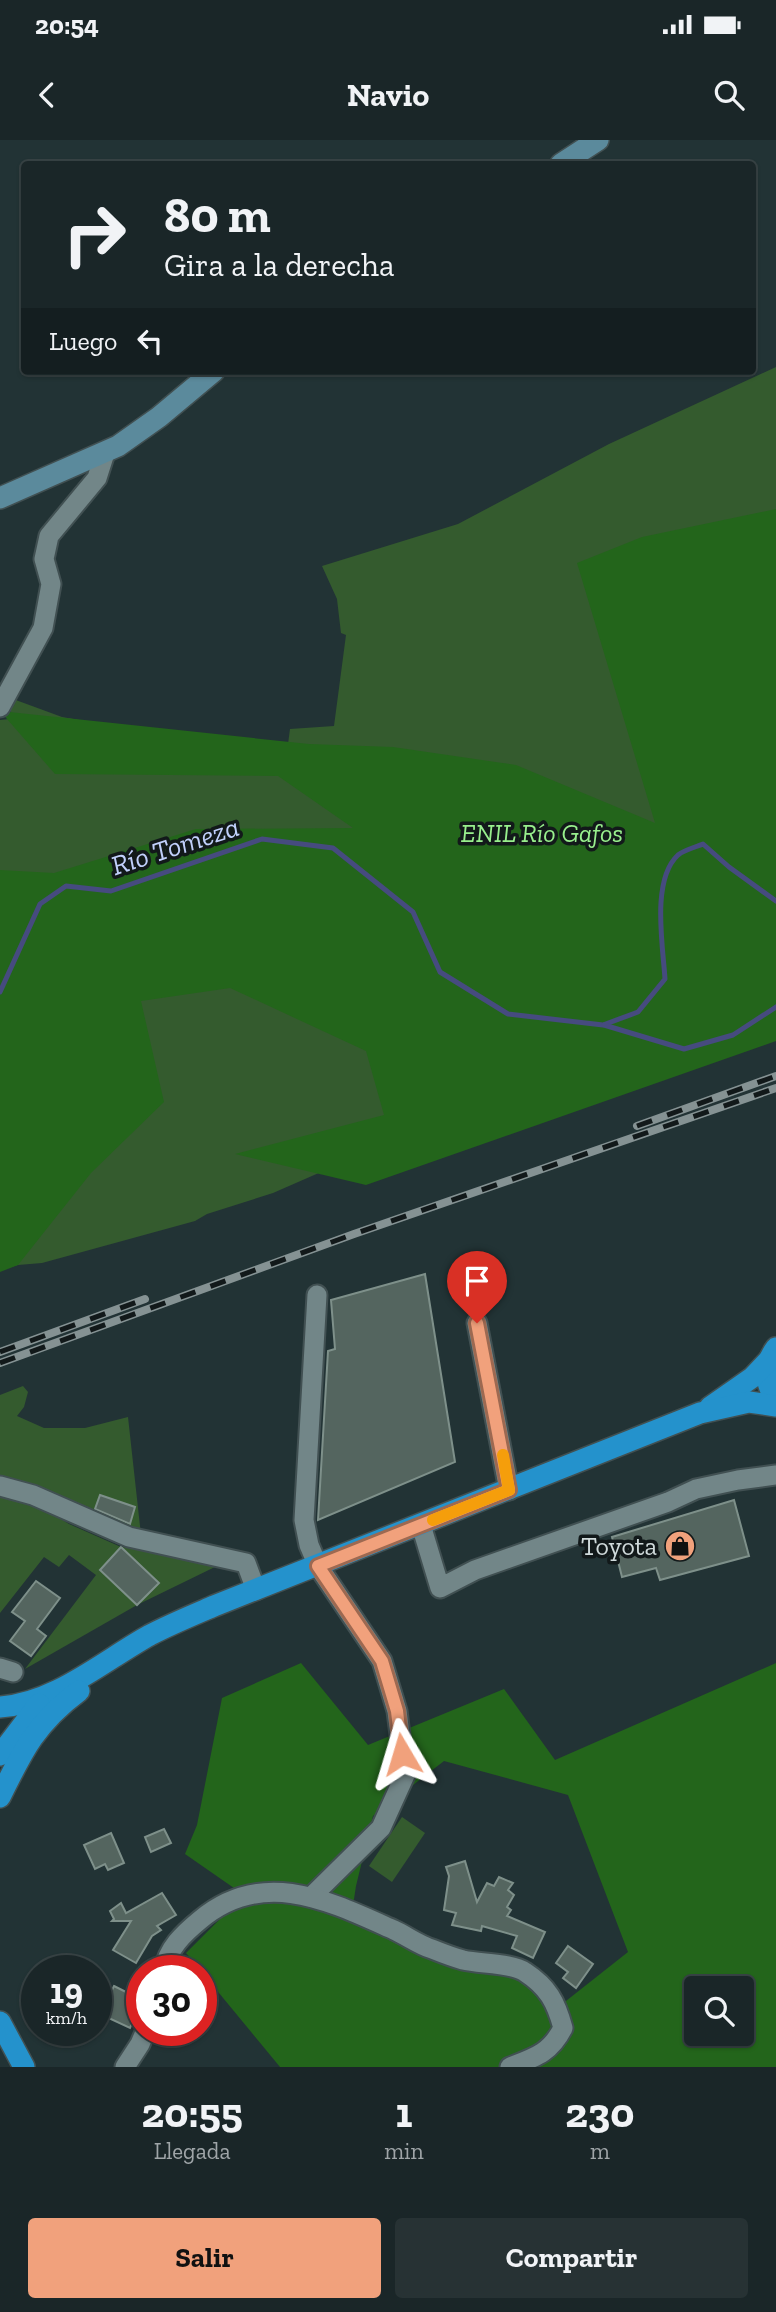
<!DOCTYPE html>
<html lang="es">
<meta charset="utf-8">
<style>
:root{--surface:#1a2628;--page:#273234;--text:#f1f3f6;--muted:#9fa5a8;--line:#384345;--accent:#f1a17c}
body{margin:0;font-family:"Zilla Slab",serif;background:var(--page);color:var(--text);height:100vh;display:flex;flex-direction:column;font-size:26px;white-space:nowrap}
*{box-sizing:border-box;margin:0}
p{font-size:23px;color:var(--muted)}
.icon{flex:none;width:38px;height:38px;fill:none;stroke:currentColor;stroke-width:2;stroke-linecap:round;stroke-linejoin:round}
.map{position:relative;height:1927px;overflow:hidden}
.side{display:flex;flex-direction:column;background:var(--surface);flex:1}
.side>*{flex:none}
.hud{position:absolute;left:21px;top:21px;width:735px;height:214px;border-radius:7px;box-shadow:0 2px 5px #0004,0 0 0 2px var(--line);background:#1a2628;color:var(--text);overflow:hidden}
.buttons{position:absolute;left:684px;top:1836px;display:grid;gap:14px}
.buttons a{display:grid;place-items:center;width:70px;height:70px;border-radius:7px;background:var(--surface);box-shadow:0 2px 5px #0004,0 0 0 2px var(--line);font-size:35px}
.speed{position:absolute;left:21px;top:1815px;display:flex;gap:14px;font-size:35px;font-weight:700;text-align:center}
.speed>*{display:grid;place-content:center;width:91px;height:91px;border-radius:50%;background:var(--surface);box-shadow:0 2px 5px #0004,0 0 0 2px var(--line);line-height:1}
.speed small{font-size:18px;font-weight:400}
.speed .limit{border:10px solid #d22;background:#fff;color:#111}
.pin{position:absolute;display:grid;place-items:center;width:60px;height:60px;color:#fff;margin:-72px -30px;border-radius:50% 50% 50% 0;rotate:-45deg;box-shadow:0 0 7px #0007}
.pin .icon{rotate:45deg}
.me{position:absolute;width:77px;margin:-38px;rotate:353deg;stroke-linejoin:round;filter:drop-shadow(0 0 5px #0008)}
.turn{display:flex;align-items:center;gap:24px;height:147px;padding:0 28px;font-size:32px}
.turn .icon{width:91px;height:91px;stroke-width:2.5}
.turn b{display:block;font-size:49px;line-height:60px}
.then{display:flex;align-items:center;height:66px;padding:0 28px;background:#0003;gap:14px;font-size:26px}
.eta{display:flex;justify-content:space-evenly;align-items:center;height:119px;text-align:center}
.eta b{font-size:42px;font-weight:700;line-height:49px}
.action{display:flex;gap:14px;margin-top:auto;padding:14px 28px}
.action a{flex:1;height:80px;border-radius:7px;background:var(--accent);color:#111;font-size:28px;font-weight:700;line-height:80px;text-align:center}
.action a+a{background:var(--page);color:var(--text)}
.status{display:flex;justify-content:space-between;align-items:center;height:49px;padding:0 35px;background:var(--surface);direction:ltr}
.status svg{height:19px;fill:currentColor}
header{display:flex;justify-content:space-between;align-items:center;height:91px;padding:0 28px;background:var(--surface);font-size:32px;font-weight:700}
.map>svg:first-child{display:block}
.green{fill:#345b2e;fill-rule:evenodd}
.forest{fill:#23651b;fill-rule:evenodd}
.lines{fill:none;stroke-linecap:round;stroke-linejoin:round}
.stream{stroke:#464b7f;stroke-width:5}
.building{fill:#54655f;stroke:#7e908a;stroke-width:2}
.street-casing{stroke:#415052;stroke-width:23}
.secondary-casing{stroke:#415052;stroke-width:24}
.highway-casing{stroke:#415052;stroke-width:24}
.street{stroke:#728688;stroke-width:19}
.secondary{stroke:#5b8a9c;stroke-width:21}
.highway{stroke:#2492cc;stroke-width:21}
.rail-casing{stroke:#859293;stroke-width:8}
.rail{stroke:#12191a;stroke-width:5;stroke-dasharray:16;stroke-linecap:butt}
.route-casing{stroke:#9d6951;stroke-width:18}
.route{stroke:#f1a17c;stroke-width:12}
.slow{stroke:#f59e0b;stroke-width:12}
.labels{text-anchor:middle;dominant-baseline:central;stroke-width:7;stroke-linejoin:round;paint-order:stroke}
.park-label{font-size:26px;font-style:italic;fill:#98ef8d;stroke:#12191a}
.poi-label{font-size:26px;fill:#d0dadb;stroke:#12191a;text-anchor:end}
.water-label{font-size:28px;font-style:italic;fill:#c1d0fb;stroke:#12191a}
</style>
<div class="status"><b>20:54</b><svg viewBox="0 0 49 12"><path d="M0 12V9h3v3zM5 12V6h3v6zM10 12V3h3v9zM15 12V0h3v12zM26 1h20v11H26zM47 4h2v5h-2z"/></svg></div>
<header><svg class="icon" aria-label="back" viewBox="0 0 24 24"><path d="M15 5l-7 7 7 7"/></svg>Navio<svg class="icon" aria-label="search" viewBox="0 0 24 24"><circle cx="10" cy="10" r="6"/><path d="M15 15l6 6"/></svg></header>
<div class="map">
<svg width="776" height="1927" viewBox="0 0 776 1927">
<rect width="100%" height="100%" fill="#223335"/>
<g class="green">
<path d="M 776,227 L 776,863 L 321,1032 L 273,1053 L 207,1074 L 195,1081 L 42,1123 L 18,1125 L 0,1130 L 0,580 L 9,579 L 13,559 L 62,577 L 183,598 L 288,604 L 290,589 L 334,586 L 346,495 L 341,493 L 337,459 L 322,426 L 458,384 L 609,304 Z"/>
<path d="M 23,1246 L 28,1252 L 24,1267 L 17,1276 L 44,1288 L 85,1288 L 128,1277 L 141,1395 L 0,1341 L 0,1255 Z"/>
<path d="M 0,1352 L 35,1363 L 69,1384 L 121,1407 L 145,1409 L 219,1425 L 137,1465 L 25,1529 L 96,1435 L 69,1415 L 59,1427 L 44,1417 L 0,1473 ZM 121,1407 L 158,1442 L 137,1465 L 100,1430 Z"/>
<path d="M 402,1677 L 425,1693 L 392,1742 L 369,1726 Z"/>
</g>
<g class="forest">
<path d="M 776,369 L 776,901 L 366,1045 L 235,1014 L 384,975 L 366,911 L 230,848 L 141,861 L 164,962 L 91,1033 L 18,1125 L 0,1132 L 0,730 L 54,733 L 196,689 L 353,688 L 278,636 L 55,634 L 0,571 L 309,604 L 393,607 L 516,625 L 655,683 L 577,423 L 642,397 Z"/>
<path d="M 301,1523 L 368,1605 L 504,1549 L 555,1620 L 776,1523 L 776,1927 L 280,1927 L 186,1813 L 244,1755 L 185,1714 L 197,1685 L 222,1558 ZM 444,1621 L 568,1655 L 628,1812 L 552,1872 L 541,1845 L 352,1772 L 356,1746 L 373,1676 ZM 696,1848 L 742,1848 L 742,1894 L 696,1894 Z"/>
</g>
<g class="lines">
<g class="stream">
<path d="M 0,852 L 40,764 L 66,746 L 111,751 L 262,699 L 333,708 L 413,772 L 440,832 L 508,874 L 603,885 L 638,872 L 665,839 C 663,806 651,740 678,715 C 684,710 696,707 703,704 L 729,727 L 776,761"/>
<path d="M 604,885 L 684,909 L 733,895 L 776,867"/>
</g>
</g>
<g class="building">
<path d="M 425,1134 L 455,1322 L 318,1380 L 328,1211 L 335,1209 L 331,1160 Z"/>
<path d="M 100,1355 L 135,1367 L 130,1384 L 95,1369 Z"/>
<path d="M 734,1360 L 749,1416 L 660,1440 L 656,1428 L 622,1437 L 612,1397 Z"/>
<path d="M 121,1407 L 159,1443 L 137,1465 L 100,1430 Z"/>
<path d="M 36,1441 L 60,1458 L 37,1489 L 46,1496 L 31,1516 L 10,1501 L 25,1481 L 12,1472 Z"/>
<path d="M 164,1689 L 171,1703 L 151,1712 L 145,1697 Z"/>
<path d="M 111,1693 L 124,1723 L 108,1730 L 105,1724 L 95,1729 L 84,1705 Z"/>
<path d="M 465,1721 L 477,1762 L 487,1743 L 494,1746 L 499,1737 L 513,1743 L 508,1750 L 514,1755 L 507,1767 L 511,1770 L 507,1776 L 545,1792 L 533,1818 L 512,1808 L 517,1796 L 482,1786 L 481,1791 L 452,1785 L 456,1773 L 444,1770 L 449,1736 L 446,1727 Z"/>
<path d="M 162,1753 L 176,1775 L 157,1786 L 161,1790 L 152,1796 L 136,1823 L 113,1810 L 131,1781 L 112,1781 L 114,1779 L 110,1771 L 121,1763 L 126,1773 Z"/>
<path d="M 568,1806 L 593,1824 L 576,1848 L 563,1838 L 568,1832 L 556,1823 Z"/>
<path d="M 114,1846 L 142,1860 L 130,1888 L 100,1874 Z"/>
</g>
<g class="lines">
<g class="street-casing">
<g id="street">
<path d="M 0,567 L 43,488 L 51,444 L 44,419 L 49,396 L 97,338 L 105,313"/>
<path d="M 477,1183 L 509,1350"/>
<path d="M 0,1346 L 33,1355 L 129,1397 L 246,1423 L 256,1450"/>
<path d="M 421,1385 L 440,1448 L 475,1430 L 668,1362 L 696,1349 L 738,1340 L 776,1335"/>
<path d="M 0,1528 L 13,1532"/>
<path d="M 311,1757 L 381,1688 L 405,1635 L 397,1571 L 382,1521 L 318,1426 L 309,1405 L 304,1380 L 317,1155"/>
<path d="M 164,1830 C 168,1808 183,1794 200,1780 C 263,1727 329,1761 394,1790 C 407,1796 419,1805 432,1809 C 442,1813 452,1817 463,1820 C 480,1824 512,1823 525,1832 C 548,1847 556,1862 563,1888 C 550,1913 536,1917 510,1927"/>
<path d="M 125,1927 L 140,1904 L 146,1890"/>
</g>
</g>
<g class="secondary-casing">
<g id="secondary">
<path d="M 561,24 L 598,0"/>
<path d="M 0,358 L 118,306 L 159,277 L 214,231"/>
</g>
</g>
<g class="highway-casing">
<g id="highway">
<path d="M 776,1208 C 764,1224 764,1243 776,1259"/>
<path d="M 710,1267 L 753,1237 L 769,1220"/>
<path d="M 0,1567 C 56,1563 103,1521 150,1495 C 171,1484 193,1475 214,1466 L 700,1273 L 749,1262 L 776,1266"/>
<path d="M 0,1615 L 39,1564"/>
<path d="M 0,1657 C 23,1610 36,1583 79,1551"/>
<path d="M 0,1882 L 24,1927"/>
</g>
</g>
<use href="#street" class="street"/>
<use href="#secondary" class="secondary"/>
<use href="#highway" class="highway"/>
<g class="rail-casing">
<g id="rail">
<path d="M 637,986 L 776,936"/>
<path d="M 0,1212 L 145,1159"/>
<path d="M 0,1223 L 354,1094 L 776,948"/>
</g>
</g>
<use href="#rail" class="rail"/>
</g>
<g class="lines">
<g class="route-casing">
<path id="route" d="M 402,1614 L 397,1571 L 382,1521 L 318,1426 L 509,1350 L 477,1183"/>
</g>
<use href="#route" class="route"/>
<path class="slow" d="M 433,1380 L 509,1350 L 503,1315"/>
</g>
<defs>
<g id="shop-disc" transform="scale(1.575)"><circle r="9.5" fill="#f1a17c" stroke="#12191a"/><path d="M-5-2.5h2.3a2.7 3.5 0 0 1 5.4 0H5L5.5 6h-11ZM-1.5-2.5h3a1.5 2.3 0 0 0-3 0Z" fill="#111"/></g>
</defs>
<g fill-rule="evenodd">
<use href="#shop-disc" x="680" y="1406"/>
</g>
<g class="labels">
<g class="park-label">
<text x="542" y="693">ENIL Río Gafos</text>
</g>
<g class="poi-label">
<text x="657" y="1406">Toyota</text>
</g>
<g class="water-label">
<text transform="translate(175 706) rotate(-18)">Río Tomeza</text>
</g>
</g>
</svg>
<div class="buttons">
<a><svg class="icon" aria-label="search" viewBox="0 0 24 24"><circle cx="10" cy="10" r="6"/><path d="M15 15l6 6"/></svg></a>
</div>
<div class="speed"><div>19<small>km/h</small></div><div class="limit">30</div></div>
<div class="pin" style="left:477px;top:1183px;background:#d93025"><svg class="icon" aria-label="arrive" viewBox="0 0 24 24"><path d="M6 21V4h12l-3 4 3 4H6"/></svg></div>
<svg class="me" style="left:402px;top:1614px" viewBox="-20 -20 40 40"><path d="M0-17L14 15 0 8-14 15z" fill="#f1a17c" stroke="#fff" stroke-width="4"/></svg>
<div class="hud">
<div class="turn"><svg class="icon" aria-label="right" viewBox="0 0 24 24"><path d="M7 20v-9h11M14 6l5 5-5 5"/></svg><div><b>80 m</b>Gira a la derecha</div></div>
<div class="then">Luego<svg class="icon" aria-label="left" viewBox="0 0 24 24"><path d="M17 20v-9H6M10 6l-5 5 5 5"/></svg></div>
</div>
</div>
<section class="side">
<div class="eta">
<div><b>20:55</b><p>Llegada</p></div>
<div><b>1</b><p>min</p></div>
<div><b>230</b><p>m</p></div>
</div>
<div class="action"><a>Salir</a><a>Compartir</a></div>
</section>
